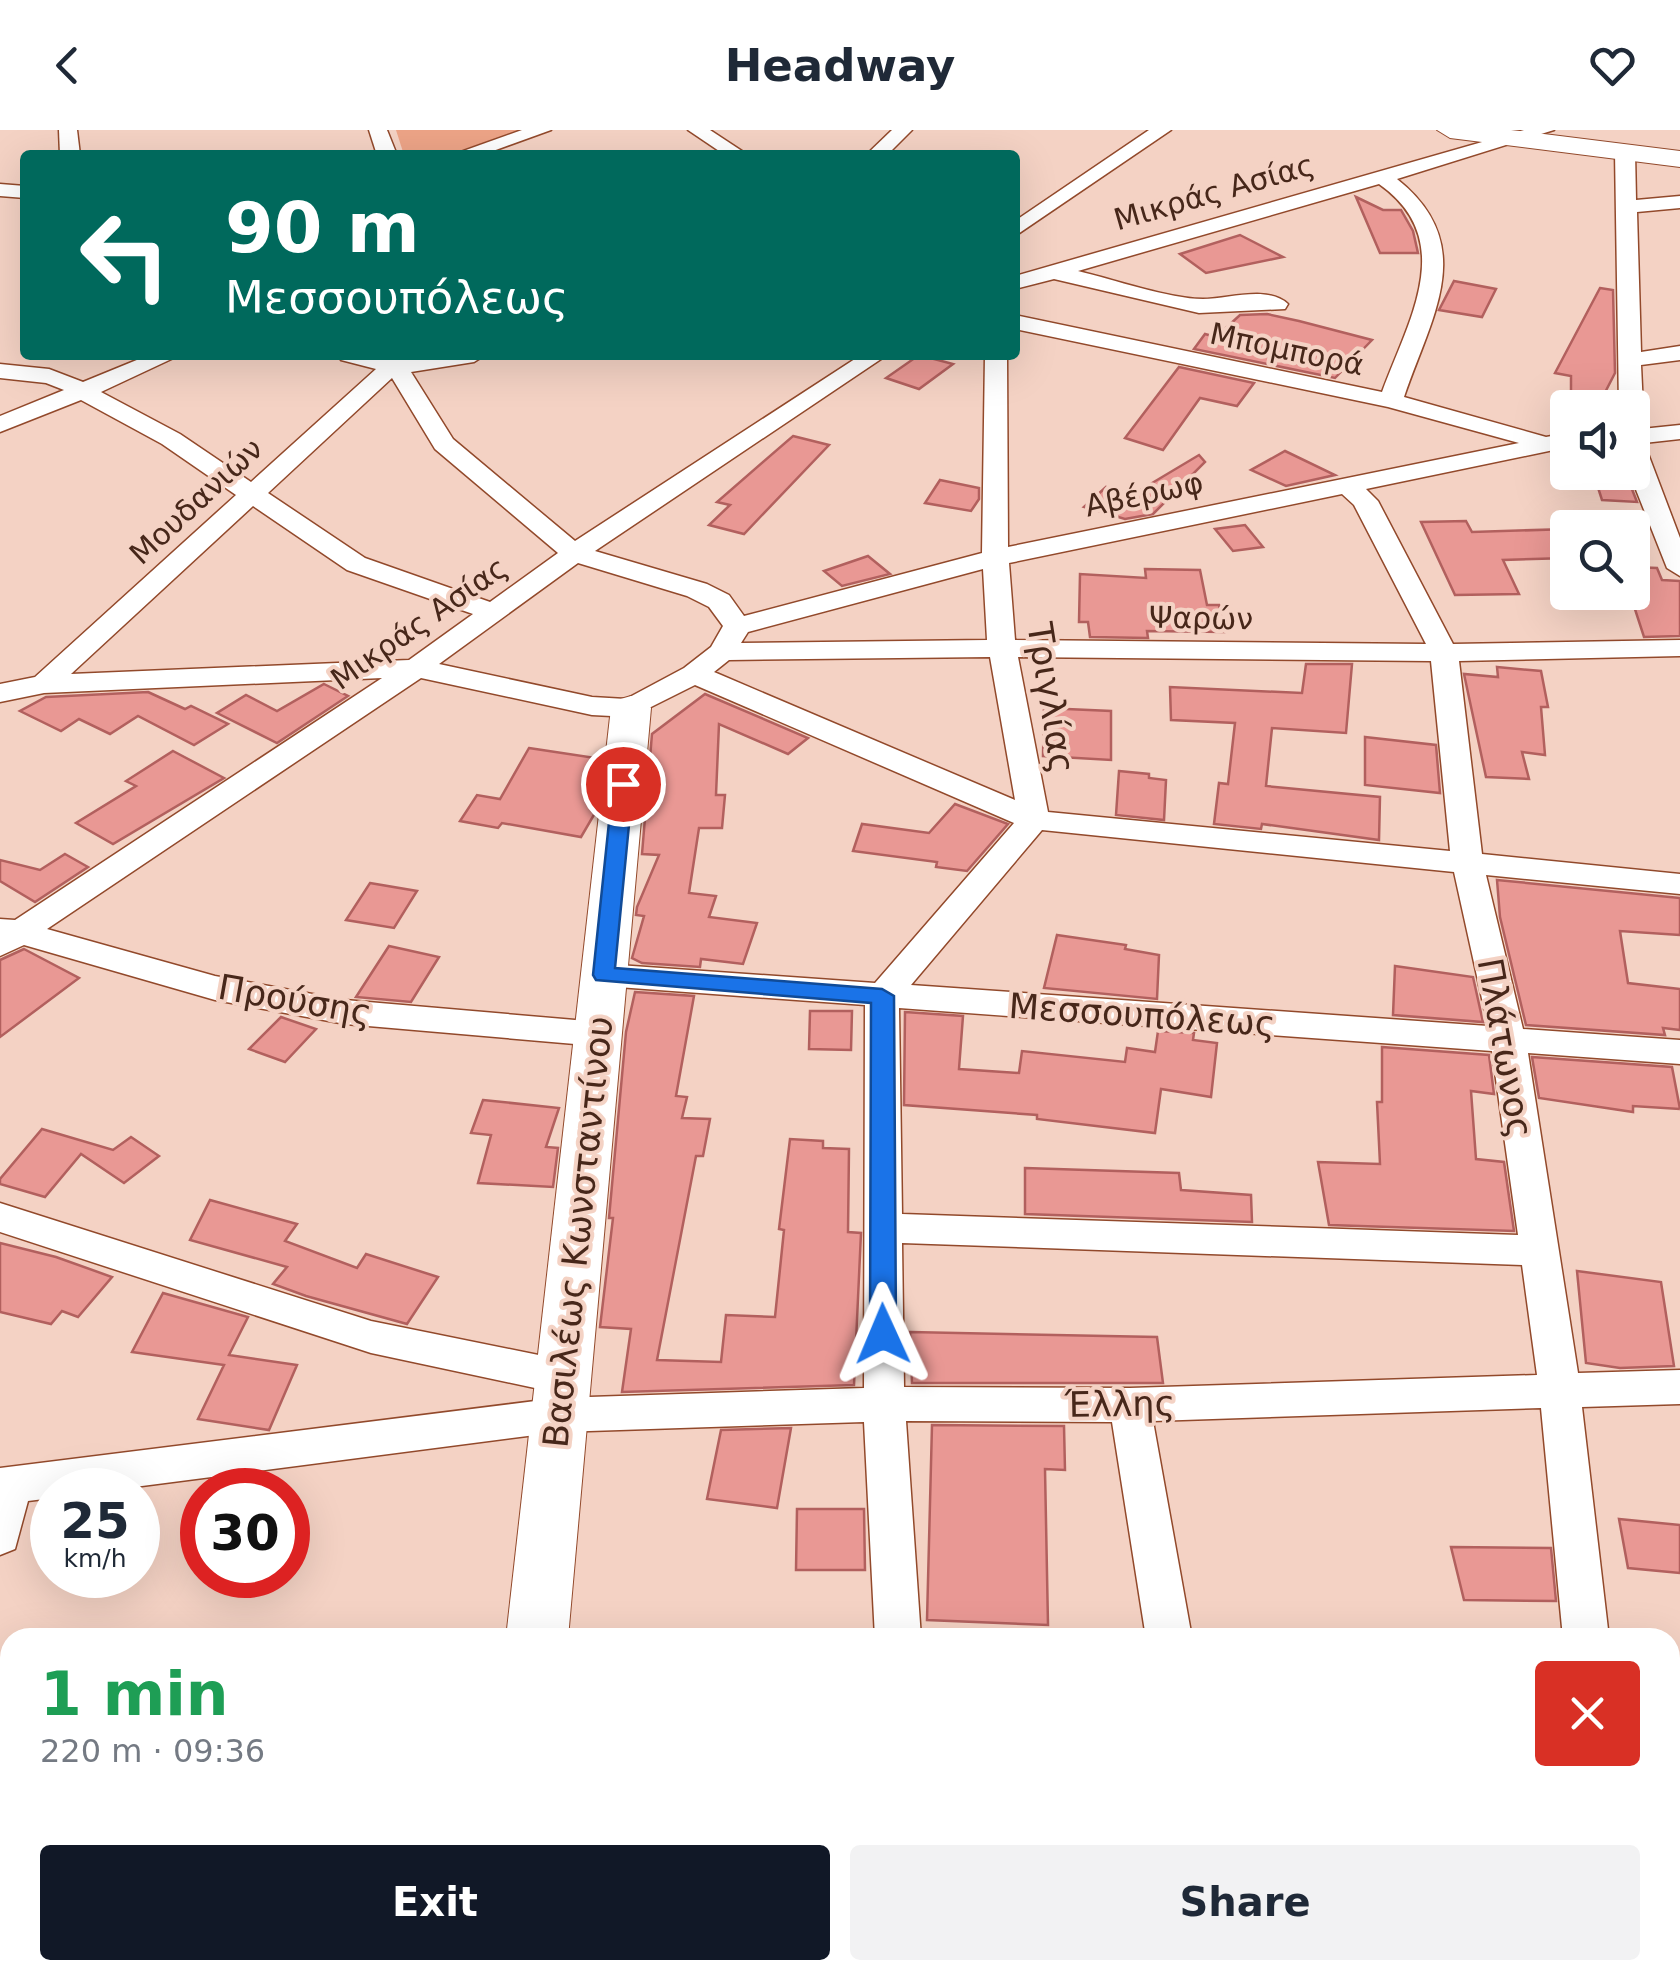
<!DOCTYPE html>
<meta charset="utf-8">
<style>
:root{--surface:#fff;--page:#f2f2f3;--text:#1f2937;--muted:#747a83;--accent:#111827}
body{margin:0;font-family:"DejaVu Sans",sans-serif;background:var(--page);color:var(--text);height:100vh;display:flex;flex-direction:column;font-size:38px;white-space:nowrap}
*{box-sizing:border-box;margin:0}
p{font-size:32px;color:var(--muted)}
.icon{flex:none;width:55px;height:55px;fill:none;stroke:currentColor;stroke-width:2;stroke-linecap:round;stroke-linejoin:round}
.map{position:relative;flex:1;overflow:hidden}
.panel{position:absolute;left:0px;top:1498px;width:1680px;height:352px;display:flex;flex-direction:column;background:var(--surface);border-radius:30px 30px 0 0;box-shadow:0 10px 40px #0002}
.panel>*{flex:none}
.top-card{position:absolute;left:20px;top:20px;width:1000px;height:210px;border-radius:10px;box-shadow:0 10px 40px #0002;background:#00695c;color:#fff;overflow:hidden}
.buttons{position:absolute;left:1550px;top:260px;display:grid;gap:20px}
.buttons a{display:grid;place-items:center;width:100px;height:100px;border-radius:10px;background:var(--surface);box-shadow:0 10px 40px #0002;font-size:50px}
.speed{position:absolute;left:30px;top:1338px;display:flex;gap:20px;font-size:50px;font-weight:700;text-align:center}
.speed>*{display:grid;place-content:center;width:130px;height:130px;border-radius:50%;background:var(--surface);box-shadow:0 10px 40px #0002;line-height:1}
.speed small{font-size:25px;font-weight:400}
.speed .limit{border:15px solid #d22;background:#fff;color:#111}
.pin{position:absolute;display:grid;place-items:center;width:85px;height:85px;color:#fff;margin:-42px;border:5px solid #fff;border-radius:50%;box-shadow:0 2px 10px #0007}
.me{position:absolute;width:110px;margin:-55px;rotate:359deg;stroke-linejoin:round;filter:drop-shadow(0 0 8px #0008)}
.turn{display:flex;align-items:center;gap:35px;height:210px;padding:0 40px;font-size:45px}
.turn .icon{width:130px;height:130px;stroke-width:2.5}
.turn b{display:block;font-size:70px;line-height:85px}
.round{display:grid;place-items:center;flex:none;width:105px;height:105px;border-radius:10px;background:var(--page)}
.summary{display:flex;align-items:center;justify-content:space-between;height:170px;padding:0 40px}
h1{font-size:60px;font-weight:600;line-height:75px;color:#1e9e55}
.cta{display:flex;gap:20px;margin-top:auto;padding:20px 40px}
.cta a{flex:1;height:115px;border-radius:10px;background:var(--accent);color:#fff;font-size:40px;font-weight:600;line-height:115px;text-align:center}
.cta a+a{background:var(--page);color:var(--text)}
header{display:flex;justify-content:space-between;align-items:center;height:130px;padding:0 40px;background:var(--surface);font-size:45px;font-weight:600}
.map>svg:first-child{display:block}
.green{fill:#eda487}
.building{fill:#e99894;stroke:#b2605e;stroke-width:2.5}
.lines{fill:none;stroke-linecap:round;stroke-linejoin:round}
.street-casing{stroke:#92492b;stroke-width:3}
.secondary-casing{stroke:#92492b;stroke-width:2}
.street{fill:#fff;fill-rule:evenodd}
.secondary{fill:#fff;fill-rule:evenodd}
.route{fill:#1a73e8;stroke:#114b97;stroke-width:2.5}
.labels{text-anchor:middle;dominant-baseline:central;stroke-width:8;stroke-linejoin:round;paint-order:stroke}
.far-street-label{font-size:30px;fill:#47271a;stroke:#f4d2c4}
.street-label{font-size:35px;fill:#47271a;stroke:#f4d2c4}
</style>
<header><svg class="icon" aria-label="back" viewBox="0 0 24 24"><path d="M15 5l-7 7 7 7"/></svg>Headway<svg class="icon" aria-label="heart" viewBox="0 0 24 24"><path d="M12 20l-8-8c-3-5 5-10 8-4 3-6 11-1 8 4z"/></svg></header>
<div class="map">
<svg width="1680" height="1849" viewBox="0 0 1680 1849">
<rect width="100%" height="100%" fill="#f4d2c4"/>
<path class="green" d="M 396,0 L 525,0 L 445,25 L 403,22 Z"/>
<g class="building">
<path d="M 1356,67 L 1383,80 L 1401,80 L 1413,101 L 1418,123 L 1380,123 Z"/>
<path d="M 1240,105 L 1283,127 L 1206,143 L 1180,124 Z"/>
<path d="M 1454,151 L 1496,159 L 1482,187 L 1439,180 Z"/>
<path d="M 1600,158 L 1613,160 L 1615,243 L 1597,278 L 1571,278 L 1571,246 L 1555,243 Z"/>
<path d="M 1267,184 L 1299,191 L 1372,210 L 1335,248 L 1194,219 L 1205,204 L 1216,207 L 1240,185 Z"/>
<path d="M 919,225 L 953,234 L 919,259 L 886,248 Z"/>
<path d="M 1179,237 L 1254,253 L 1237,276 L 1200,268 L 1163,320 L 1125,308 Z"/>
<path d="M 793,306 L 829,315 L 744,404 L 709,395 L 730,375 L 717,372 Z"/>
<path d="M 1285,321 L 1335,345 L 1286,356 L 1251,340 Z"/>
<path d="M 1199,325 L 1205,332 L 1153,384 L 1125,389 L 1084,377 L 1106,357 L 1132,365 Z"/>
<path d="M 1593,342 L 1626,344 L 1637,372 L 1602,370 Z"/>
<path d="M 940,350 L 979,358 L 979,369 L 971,381 L 925,373 Z"/>
<path d="M 1466,391 L 1472,402 L 1568,399 L 1568,428 L 1503,430 L 1519,464 L 1455,465 L 1421,392 Z"/>
<path d="M 1245,395 L 1263,417 L 1233,421 L 1215,399 Z"/>
<path d="M 868,426 L 890,444 L 842,456 L 824,441 Z"/>
<path d="M 1632,437 L 1657,438 L 1662,450 L 1680,451 L 1680,506 L 1644,507 L 1632,470 Z"/>
<path d="M 1145,439 L 1200,440 L 1207,475 L 1219,475 L 1224,502 L 1147,501 L 1148,508 L 1090,507 L 1088,492 L 1079,492 L 1080,444 L 1146,448 Z"/>
<path d="M 1306,534 L 1352,534 L 1346,603 L 1272,598 L 1266,656 L 1380,667 L 1379,710 L 1262,694 L 1261,699 L 1214,694 L 1219,653 L 1228,654 L 1235,593 L 1171,590 L 1170,557 L 1302,563 Z"/>
<path d="M 1497,537 L 1541,541 L 1548,577 L 1541,577 L 1545,625 L 1522,622 L 1529,649 L 1486,647 L 1464,544 L 1498,547 Z"/>
<path d="M 324,554 L 348,566 L 277,613 L 217,583 L 246,565 L 277,581 Z"/>
<path d="M 148,562 L 185,579 L 191,576 L 228,594 L 194,615 L 138,586 L 110,604 L 79,589 L 61,601 L 20,581 L 46,567 Z"/>
<path d="M 705,564 L 808,608 L 788,624 L 719,594 L 716,665 L 725,665 L 722,698 L 699,698 L 689,763 L 716,766 L 709,787 L 757,793 L 743,834 L 701,829 L 700,837 L 642,833 L 632,828 L 644,786 L 636,785 L 637,777 L 659,725 L 642,724 L 652,604 Z"/>
<path d="M 1044,578 L 1111,581 L 1111,630 L 1043,626 Z"/>
<path d="M 1365,607 L 1436,615 L 1440,663 L 1365,655 Z"/>
<path d="M 529,618 L 602,629 L 595,683 L 581,707 L 502,693 L 498,698 L 460,691 L 477,665 L 500,669 Z"/>
<path d="M 173,621 L 224,648 L 113,714 L 76,693 L 136,656 L 126,651 Z"/>
<path d="M 1119,641 L 1149,644 L 1149,648 L 1166,650 L 1164,690 L 1116,685 Z"/>
<path d="M 955,674 L 1008,694 L 967,741 L 936,737 L 937,732 L 853,721 L 862,694 L 929,703 Z"/>
<path d="M 65,724 L 88,737 L 35,772 L 0,751 L 0,730 L 40,740 Z"/>
<path d="M 1497,750 L 1680,768 L 1680,805 L 1620,801 L 1628,853 L 1680,859 L 1680,900 L 1663,898 L 1665,905 L 1526,895 L 1500,787 Z"/>
<path d="M 370,753 L 417,761 L 394,798 L 346,790 Z"/>
<path d="M 1057,805 L 1126,815 L 1125,819 L 1159,825 L 1157,869 L 1044,858 Z"/>
<path d="M 389,816 L 439,827 L 411,872 L 356,867 Z"/>
<path d="M 24,819 L 79,848 L 0,907 L 0,830 Z"/>
<path d="M 1395,836 L 1473,847 L 1483,892 L 1393,885 Z"/>
<path d="M 635,862 L 694,866 L 676,966 L 687,967 L 682,988 L 710,989 L 703,1026 L 696,1026 L 657,1230 L 721,1232 L 726,1185 L 775,1187 L 784,1100 L 779,1099 L 790,1009 L 823,1011 L 823,1018 L 849,1019 L 848,1102 L 861,1103 L 854,1255 L 622,1262 L 631,1199 L 600,1197 L 613,1088 L 609,1088 L 626,902 Z"/>
<path d="M 810,881 L 852,881 L 851,920 L 809,919 Z"/>
<path d="M 905,882 L 963,886 L 959,939 L 1019,943 L 1022,921 L 1125,932 L 1127,918 L 1155,922 L 1158,901 L 1194,903 L 1193,910 L 1217,913 L 1211,967 L 1161,959 L 1155,1003 L 1037,989 L 1037,985 L 904,975 Z"/>
<path d="M 281,887 L 316,899 L 285,932 L 249,919 Z"/>
<path d="M 1382,917 L 1489,925 L 1494,964 L 1471,961 L 1476,1029 L 1504,1032 L 1514,1101 L 1329,1095 L 1318,1032 L 1380,1034 L 1377,972 L 1382,972 Z"/>
<path d="M 1532,927 L 1672,937 L 1680,979 L 1633,976 L 1633,982 L 1539,968 Z"/>
<path d="M 483,970 L 559,978 L 546,1017 L 558,1018 L 553,1057 L 478,1053 L 491,1005 L 471,1003 Z"/>
<path d="M 42,999 L 113,1020 L 131,1007 L 159,1026 L 124,1053 L 81,1024 L 45,1067 L 0,1054 L 0,1049 Z"/>
<path d="M 1025,1038 L 1179,1043 L 1181,1060 L 1251,1065 L 1252,1092 L 1025,1084 Z"/>
<path d="M 210,1070 L 297,1094 L 285,1111 L 357,1138 L 366,1124 L 438,1147 L 407,1194 L 306,1166 L 273,1154 L 287,1137 L 190,1110 Z"/>
<path d="M 0,1113 L 56,1127 L 112,1147 L 78,1187 L 62,1181 L 51,1194 L 0,1182 Z"/>
<path d="M 1577,1141 L 1661,1152 L 1674,1236 L 1620,1238 L 1586,1233 Z"/>
<path d="M 163,1163 L 248,1187 L 229,1225 L 297,1235 L 269,1300 L 198,1289 L 224,1235 L 132,1222 Z"/>
<path d="M 910,1202 L 1157,1207 L 1163,1253 L 912,1253 Z"/>
<path d="M 932,1295 L 1064,1296 L 1065,1340 L 1045,1339 L 1048,1495 L 927,1490 Z"/>
<path d="M 791,1298 L 777,1378 L 707,1369 L 721,1300 Z"/>
<path d="M 797,1379 L 864,1379 L 865,1440 L 796,1440 Z"/>
<path d="M 1619,1389 L 1680,1395 L 1680,1443 L 1628,1438 Z"/>
<path d="M 1451,1417 L 1551,1418 L 1556,1471 L 1464,1470 Z"/>
</g>
<g class="lines">
<g class="street-casing">
<g id="street">
<path d="M 59,0 L 77,0 L 80,25 L 60,25 Z"/>
<path d="M 369,0 L 387,0 L 397,25 L 377,25 Z"/>
<path d="M 522,0 L 551,0 L 482,25 L 452,25 Z"/>
<path d="M 688,0 L 710,0 L 748,25 L 725,25 Z"/>
<path d="M 892,0 L 912,0 L 887,25 L 866,25 Z"/>
<path d="M 1149,0 L 1171,0 L 1015,106 L 1015,91 Z"/>
<path d="M 1524,0 L 1554,0 L 1397,49 C 1480,115 1431,187 1404,267 L 1546,307 L 1568,303 L 1568,317 L 1366,359 L 1378,371 L 1453,514 L 1680,510 L 1680,526 L 1459,531 L 1482,724 L 1680,744 L 1680,764 L 1486,745 L 1523,899 L 1680,910 L 1680,934 L 1528,923 L 1578,1243 L 1680,1240 L 1680,1274 L 1582,1277 L 1609,1508 L 1563,1508 L 1541,1278 L 1153,1291 L 1192,1508 L 1146,1508 L 1112,1292 L 906,1291 L 921,1508 L 875,1508 L 864,1292 L 559,1302 L 111,1360 L 52,1360 L 52,1368 L 28,1371 L 15,1419 L 0,1425 L 0,1338 L 559,1268 L 864,1258 L 865,875 L 604,856 L 592,853 L 587,845 L 592,837 L 604,834 L 875,853 L 1014,693 L 695,555 L 631,587 L 592,585 L 421,548 L 47,799 L 215,846 L 345,870 L 598,892 L 610,895 L 615,904 L 610,913 L 598,916 L 345,894 L 215,870 L 24,815 L 0,826 L 0,789 L 15,790 L 382,548 L 44,563 L 0,572 L 0,554 L 35,547 L 236,365 L 162,314 L 81,270 L 0,302 L 0,286 L 64,260 L 46,253 L 0,248 L 0,234 L 49,239 L 83,252 L 149,225 L 180,225 L 101,262 L 180,304 L 251,352 L 376,239 L 341,230 L 338,225 L 376,225 L 397,230 L 430,225 L 485,225 L 474,232 L 411,242 L 453,309 L 575,411 L 861,225 L 887,225 L 595,421 L 707,454 L 729,465 L 744,486 L 982,423 L 985,225 L 1007,225 L 1008,417 L 1519,313 L 1388,277 L 1015,199 L 1015,185 L 1382,262 C 1408,191 1459,110 1379,54 L 1078,141 C 1112,149 1170,169 1203,169 C 1228,169 1268,155 1288,174 L 1285,179 L 1199,183 L 1054,149 L 1015,159 L 1015,146 ZM 392,248 L 435,319 L 558,423 L 490,472 L 365,428 L 268,363 ZM 1342,364 L 1354,375 L 1426,514 L 1015,510 L 1009,433 ZM 253,376 L 347,440 L 473,484 L 409,530 L 71,544 ZM 578,433 L 687,466 L 709,477 L 723,496 L 711,517 L 684,538 L 626,569 L 592,567 L 439,534 ZM 983,439 L 987,510 L 741,513 L 748,502 ZM 990,527 L 1015,670 L 714,542 L 729,530 ZM 1018,527 L 1431,531 L 1450,721 L 1048,682 ZM 1042,700 L 1454,742 L 1488,896 L 911,855 ZM 899,878 L 1492,921 L 1518,1105 L 902,1084 ZM 902,1113 L 1522,1135 L 1537,1245 L 1130,1258 L 904,1257 Z"/>
<path d="M 1625,16 L 1635,22 L 1636,70 L 1680,66 L 1680,78 L 1637,82 L 1641,222 L 1680,216 L 1680,230 L 1641,235 L 1643,278 L 1632,285 L 1632,278 L 1619,278 L 1615,22 Z"/>
<path d="M 0,54 L 25,56 L 25,68 L 0,66 Z"/>
<path d="M 1680,295 L 1680,309 L 1644,313 L 1680,408 L 1680,446 L 1667,438 L 1629,342 L 1632,342 L 1632,300 Z"/>
<path d="M 0,1073 L 371,1191 L 563,1230 L 577,1235 L 583,1247 L 577,1259 L 563,1264 L 371,1223 L 0,1102 Z"/>
<path d="M 1680,1560 L 1680,1604 L 1670,1606 L 1670,1562 Z"/>
<path d="M 10,1748 L 10,1798 L 0,1799 L 0,1749 Z"/>
<rect x="875" y="1840" width="52" height="9"/>
<path d="M 1200,1840 L 1252,1840 L 1254,1849 L 1202,1849 Z"/>
</g>
</g>
<g class="secondary-casing">
<g id="secondary">
<path d="M 1437,0 L 1511,0 L 1680,21 L 1680,37 L 1450,8 Z"/>
<path d="M 631,566 L 645,570 L 651,578 L 568,1508 L 506,1508 L 611,578 L 617,570 Z"/>
<rect x="472" y="1840" width="70" height="9"/>
</g>
</g>
<use href="#street" class="street"/>
<use href="#secondary" class="secondary"/>
</g>
<path class="route" d="M 623,648 L 633,654 L 615,838 L 882,859 L 894,866 L 896,1204 L 892,1211 L 883,1214 L 874,1211 L 870,1204 L 871,873 L 596,850 L 593,845 L 613,654 Z"/>
<g class="labels">
<g class="far-street-label">
<text transform="translate(1214 62) rotate(-16)">Μικράς Ασίας</text>
<text transform="translate(1287 219) rotate(12)">Μπομπορά</text>
<text transform="translate(1144 364) rotate(-12)">Αβέρωφ</text>
<text transform="translate(196 371) rotate(-43)">Μουδανιών</text>
<text transform="translate(1201 488) rotate(1)">Ψαρών</text>
<text transform="translate(419 493) rotate(-35)">Μικράς Ασίας</text>
</g>
<g class="street-label">
<text transform="translate(1051 568) rotate(81)">Τριγλίας</text>
<text transform="translate(295 870) rotate(10)">Προύσης</text>
<text transform="translate(1142 885) rotate(4)">Μεσσουπόλεως</text>
<text transform="translate(1505 918) rotate(80)">Πλάτωνος</text>
<text transform="translate(578 1102) rotate(-84)">Βασιλέως Κωνσταντίνου</text>
<text transform="translate(1120 1274) rotate(-1)">Έλλης</text>
</g>
</g>
</svg>
<div class="buttons">
<a><svg class="icon" aria-label="sound" viewBox="0 0 24 24"><path d="M4 9h4l5-4v14l-5-4H4zM17 9q2 3 0 6"/></svg></a>
<a><svg class="icon" aria-label="search" viewBox="0 0 24 24"><circle cx="10" cy="10" r="6"/><path d="M15 15l6 6"/></svg></a>
</div>
<div class="speed"><div>25<small>km/h</small></div><div class="limit">30</div></div>
<div class="pin" style="left:623px;top:654px;background:#d93025"><svg class="icon" aria-label="arrive" viewBox="0 0 24 24"><path d="M6 21V4h12l-3 4 3 4H6"/></svg></div>
<svg class="me" style="left:883px;top:1204px" viewBox="-20 -20 40 40"><path d="M0-17L14 15 0 8-14 15z" fill="#1a73e8" stroke="#fff" stroke-width="4"/></svg>
<div class="top-card">
<div class="turn"><svg class="icon" aria-label="left" viewBox="0 0 24 24"><path d="M17 20v-9H6M10 6l-5 5 5 5"/></svg><div><b>90 m</b>Μεσσουπόλεως</div></div>
</div>
<section class="panel">
<div class="summary"><div><h1>1 min</h1><p>220 m · 09:36</p></div><a class="round" style="background:#d93025;color:#fff"><svg class="icon" aria-label="close" viewBox="0 0 24 24"><path d="M6 6l12 12M18 6L6 18"/></svg></a></div>
<div class="cta"><a>Exit</a><a>Share</a></div>
</section>
</div>
